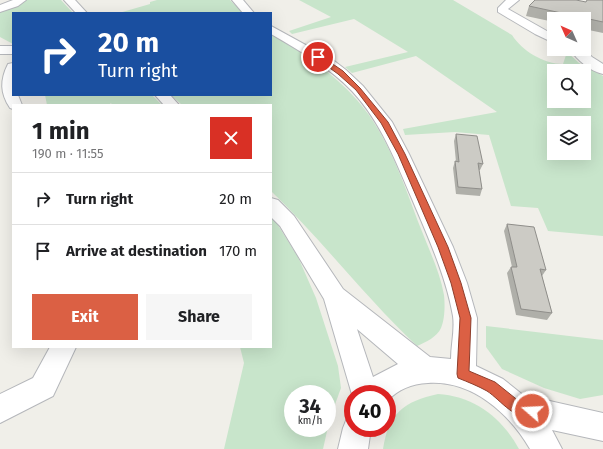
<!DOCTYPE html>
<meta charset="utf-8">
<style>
:root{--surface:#fff;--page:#f6f6f6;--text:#202124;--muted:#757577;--line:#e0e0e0;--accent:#db6044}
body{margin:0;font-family:"Fira Sans",sans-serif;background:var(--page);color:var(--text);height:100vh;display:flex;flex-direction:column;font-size:15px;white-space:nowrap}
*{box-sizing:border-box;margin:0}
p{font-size:13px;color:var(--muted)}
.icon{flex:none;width:22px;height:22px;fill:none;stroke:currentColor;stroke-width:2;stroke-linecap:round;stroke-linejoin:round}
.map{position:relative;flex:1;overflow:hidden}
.drawer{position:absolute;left:12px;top:104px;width:260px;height:244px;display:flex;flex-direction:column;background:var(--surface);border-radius:0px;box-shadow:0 4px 16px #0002}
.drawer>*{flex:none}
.hud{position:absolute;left:12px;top:12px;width:260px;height:84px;border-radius:0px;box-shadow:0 4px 16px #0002;background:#1a4fa0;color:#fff;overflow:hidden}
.needle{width:26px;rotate:315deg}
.controls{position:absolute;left:547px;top:12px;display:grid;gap:8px}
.controls a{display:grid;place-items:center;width:44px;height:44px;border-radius:0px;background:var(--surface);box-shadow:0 4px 16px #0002;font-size:20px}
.speed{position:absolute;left:284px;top:385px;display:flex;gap:8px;font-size:20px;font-weight:700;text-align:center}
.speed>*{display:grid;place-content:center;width:52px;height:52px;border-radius:50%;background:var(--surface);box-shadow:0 4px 16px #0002;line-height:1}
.speed small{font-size:10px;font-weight:400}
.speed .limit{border:6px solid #d22;background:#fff;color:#111}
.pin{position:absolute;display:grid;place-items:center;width:34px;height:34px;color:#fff;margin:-17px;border:2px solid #fff;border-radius:50%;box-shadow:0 1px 4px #0007}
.me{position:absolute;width:44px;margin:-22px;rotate:289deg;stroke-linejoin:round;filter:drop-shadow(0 0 3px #0008)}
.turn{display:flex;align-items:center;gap:14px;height:84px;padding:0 20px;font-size:18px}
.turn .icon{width:52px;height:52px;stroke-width:2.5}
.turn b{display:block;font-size:28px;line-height:34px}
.round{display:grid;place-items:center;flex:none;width:42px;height:42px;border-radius:0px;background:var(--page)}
.summary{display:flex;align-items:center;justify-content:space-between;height:68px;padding:0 20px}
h1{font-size:24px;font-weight:700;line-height:30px}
.action{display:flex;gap:8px;margin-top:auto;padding:8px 20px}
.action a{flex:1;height:46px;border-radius:0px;background:var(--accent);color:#fff;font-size:16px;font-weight:700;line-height:46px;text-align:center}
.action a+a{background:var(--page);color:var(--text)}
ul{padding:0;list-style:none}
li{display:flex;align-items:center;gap:12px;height:52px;padding:0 20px;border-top:1px solid var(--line)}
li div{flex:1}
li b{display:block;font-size:15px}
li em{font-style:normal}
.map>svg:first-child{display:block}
.green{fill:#c8e5cb;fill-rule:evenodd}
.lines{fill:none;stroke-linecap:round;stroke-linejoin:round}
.minor-casing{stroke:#b5b7bb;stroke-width:2}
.minor{fill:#fff;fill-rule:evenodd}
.wall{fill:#afafa9}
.building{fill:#cccbc5;stroke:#8f8e8a}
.route{fill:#db6044;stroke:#8e3e2c}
</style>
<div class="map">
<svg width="603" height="449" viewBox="0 0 603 449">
<rect width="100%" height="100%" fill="#f0efe9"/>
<g class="green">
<path d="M 26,0 L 61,0 L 73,13 L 13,13 L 13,44 L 0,37 L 0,10 Z"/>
<path d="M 157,0 L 230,0 L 243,13 L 119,13 L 150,4 L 150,2 Z"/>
<path d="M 299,0 L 453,0 L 512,35 C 522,51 544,64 563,64 L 567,52 L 579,63 L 603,76 L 603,236 L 548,231 L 538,208 L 511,206 L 489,135 L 455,132 L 405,135 L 403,129 L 497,112 L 416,56 L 352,73 L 345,67 L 408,52 L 354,19 L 292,34 L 289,31 L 331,17 ZM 554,71 L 584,71 L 584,101 L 554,101 ZM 554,123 L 584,123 L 584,153 L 554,153 Z"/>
<path d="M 271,34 C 303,52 332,72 357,100 C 389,136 404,185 421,229 C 429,250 440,272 444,295 C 445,304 445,319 441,328 C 437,337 426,342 417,346 C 365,297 322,240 271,191 L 271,105 L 182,105 L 171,95 L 271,95 Z"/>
<path d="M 45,95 L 152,95 L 162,105 L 112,105 L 111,103 L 109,105 L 47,105 Z"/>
<path d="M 271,214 L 298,257 L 316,298 L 338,366 L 341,388 L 330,418 L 323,449 L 224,449 L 244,363 L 240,347 L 271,347 ZM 293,394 L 327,394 L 327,428 L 293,428 Z"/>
<path d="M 486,326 L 603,340 L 603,395 L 580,399 L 544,388 L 502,369 L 486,347 Z"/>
<path d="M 438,394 C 474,396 502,418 519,449 L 383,449 C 388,414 404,401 438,394 Z"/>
</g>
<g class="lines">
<g class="minor-casing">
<g id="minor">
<path d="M 13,0 L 26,0 L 18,6 L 0,12 L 0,5 Z"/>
<path d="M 64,0 L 75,0 L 87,13 L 76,13 Z"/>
<path d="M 232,0 L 243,0 L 254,13 L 243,13 Z"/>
<path d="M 506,0 L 519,0 L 508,9 L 554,35 L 554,43 L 535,34 L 498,12 L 498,8 Z"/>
<path d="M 271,26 L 333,60 L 346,70 L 363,86 L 392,122 L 409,154 L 453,247 L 467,283 L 477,318 L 476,366 L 503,379 L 523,395 L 603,413 L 603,441 L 552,430 L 562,449 L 530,449 C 509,413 472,380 428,383 C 411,384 399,389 387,401 L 387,394 L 353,394 L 353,398 L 324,299 L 280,226 L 271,217 L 271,198 L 278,200 L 294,216 L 343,289 L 430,357 L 451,359 C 451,345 455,330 453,316 C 446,276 428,237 412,199 C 396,162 381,122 352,91 C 329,67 300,51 271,34 ZM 357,329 L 398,364 L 373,377 Z"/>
<rect x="0" y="46" width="13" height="8"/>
<path d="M 570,49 L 583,49 L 592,57 L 603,64 L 603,74 C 590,71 577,60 570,49 Z"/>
<path d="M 13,63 L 13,95 L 18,95 L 22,105 L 13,105 L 13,109 L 10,108 C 0,93 0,80 8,64 Z"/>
<path d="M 155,95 L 170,95 L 179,105 L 164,105 Z"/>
<path d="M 50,347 L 76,347 L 53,396 L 0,423 L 0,394 L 33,378 Z"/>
<path d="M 353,415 L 353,428 L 371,428 L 368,449 L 338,449 L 343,428 L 347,418 Z"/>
</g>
</g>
<use href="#minor" class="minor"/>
</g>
<g class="wall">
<path d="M 603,0 L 603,33 L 584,29 L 584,19 L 554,19 L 554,22 L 526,16 L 529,6 L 586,2 Z"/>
<path d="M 456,134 L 483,164 L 480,170 L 479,170 L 482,189 L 480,196 L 456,194 L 453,168 L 455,161 L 456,162 L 454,141 Z"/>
<path d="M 507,224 L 546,270 L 542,276 L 552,313 L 547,320 L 516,315 L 507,273 L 511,267 L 512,267 L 504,231 Z"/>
</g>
<g class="building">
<path d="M 535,0 L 576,0 L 586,2 L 587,0 L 603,0 L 603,22 L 529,6 Z"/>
<path d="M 456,134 L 477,136 L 483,164 L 478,163 L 482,189 L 458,187 L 455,161 L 459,162 Z"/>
<path d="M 507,224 L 534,227 L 546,270 L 540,269 L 552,313 L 521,309 L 511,267 L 517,267 Z"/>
</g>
<path class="route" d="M 316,56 L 321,56 L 343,71 L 360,88 L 388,122 L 405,154 L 448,247 L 461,283 L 471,318 L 469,371 L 495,382 L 520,402 L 537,407 L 539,411 L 537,416 C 517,424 501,400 487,391 C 478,386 468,382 458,378 L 457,374 L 460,318 L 451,283 L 438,247 L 398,154 L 381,123 L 356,90 L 338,74 L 316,58 Z"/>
</svg>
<div class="controls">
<a><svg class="needle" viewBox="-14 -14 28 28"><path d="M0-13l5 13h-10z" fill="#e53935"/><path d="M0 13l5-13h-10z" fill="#757577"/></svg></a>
<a><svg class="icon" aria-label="search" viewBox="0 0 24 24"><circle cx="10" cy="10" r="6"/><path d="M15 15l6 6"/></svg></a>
<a><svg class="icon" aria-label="layers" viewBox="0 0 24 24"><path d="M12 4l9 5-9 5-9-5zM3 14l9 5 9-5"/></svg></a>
</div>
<div class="speed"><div>34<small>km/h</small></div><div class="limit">40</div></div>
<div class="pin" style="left:318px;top:57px;background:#d93025"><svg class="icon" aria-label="arrive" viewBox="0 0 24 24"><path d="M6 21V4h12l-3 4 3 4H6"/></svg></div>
<svg class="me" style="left:532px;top:411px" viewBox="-20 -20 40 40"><circle r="17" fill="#db6044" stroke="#fff" stroke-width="3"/><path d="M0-11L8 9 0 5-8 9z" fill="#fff"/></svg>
<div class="hud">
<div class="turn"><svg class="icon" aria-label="right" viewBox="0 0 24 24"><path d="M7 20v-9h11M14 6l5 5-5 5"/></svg><div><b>20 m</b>Turn right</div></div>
</div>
<section class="drawer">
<div class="summary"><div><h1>1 min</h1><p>190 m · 11:55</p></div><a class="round" style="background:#d93025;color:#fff"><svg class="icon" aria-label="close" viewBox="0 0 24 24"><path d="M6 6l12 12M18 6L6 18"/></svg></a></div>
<ul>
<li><svg class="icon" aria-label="right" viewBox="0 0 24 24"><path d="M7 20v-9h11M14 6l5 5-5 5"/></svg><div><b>Turn right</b></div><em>20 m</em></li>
<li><svg class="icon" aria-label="arrive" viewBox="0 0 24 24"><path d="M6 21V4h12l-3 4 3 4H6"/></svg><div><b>Arrive at destination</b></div><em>170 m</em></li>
</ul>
<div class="action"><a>Exit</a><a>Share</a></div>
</section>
</div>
